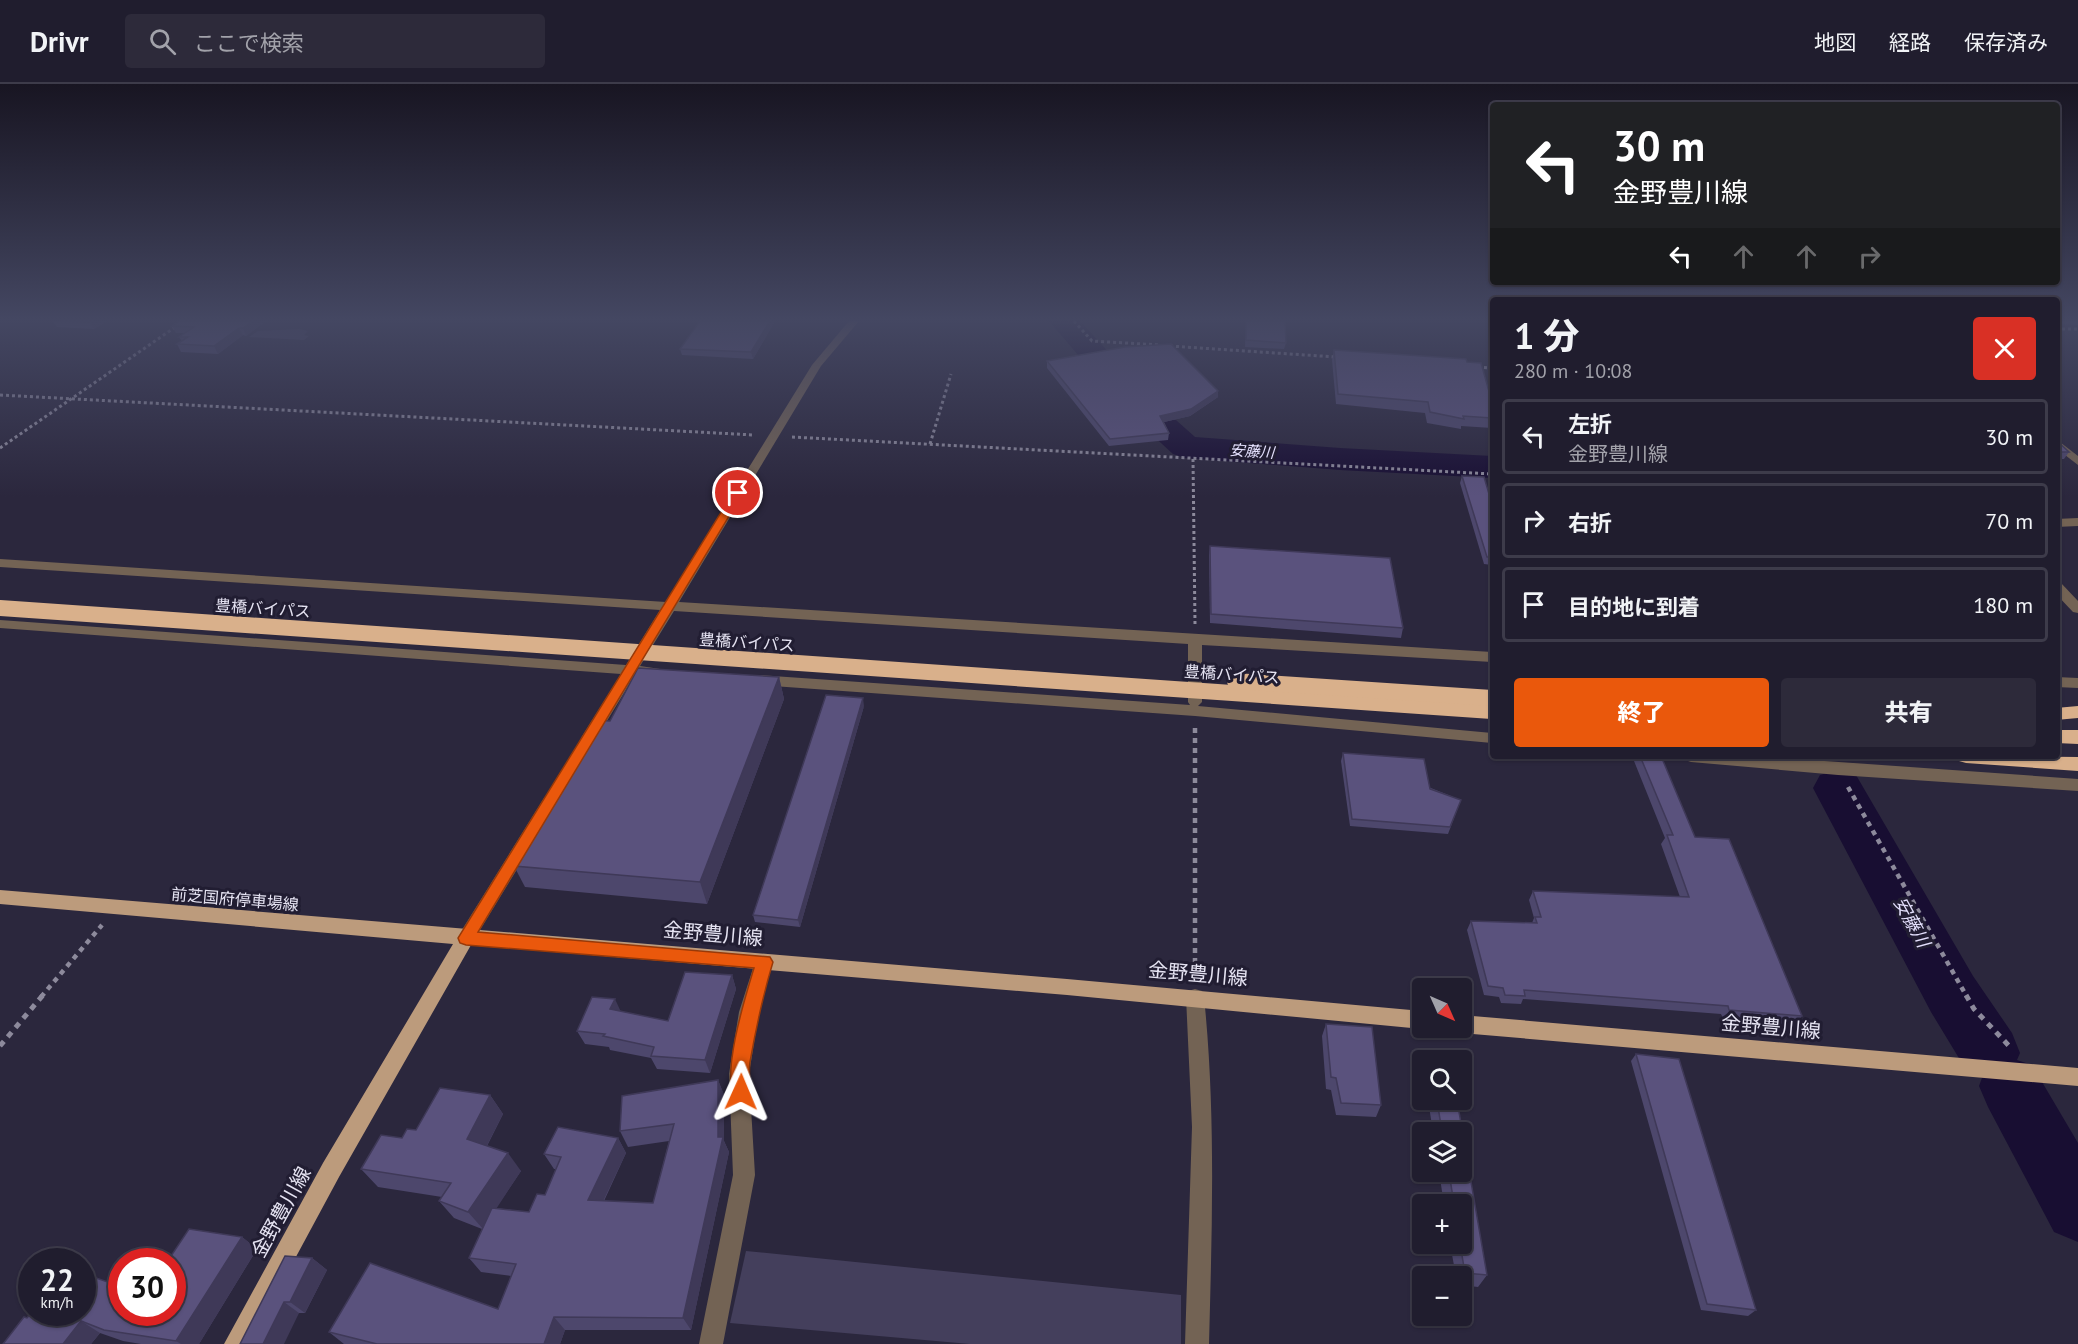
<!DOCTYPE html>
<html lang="ja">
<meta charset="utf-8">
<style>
:root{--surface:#201d2e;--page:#2d2a3a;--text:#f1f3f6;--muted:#a2a2aa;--line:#3d3b4a;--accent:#ea580c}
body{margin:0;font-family:"PT Sans","Noto Sans JP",sans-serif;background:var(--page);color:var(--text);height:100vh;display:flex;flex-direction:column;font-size:22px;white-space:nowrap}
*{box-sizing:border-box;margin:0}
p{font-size:20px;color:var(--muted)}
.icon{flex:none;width:33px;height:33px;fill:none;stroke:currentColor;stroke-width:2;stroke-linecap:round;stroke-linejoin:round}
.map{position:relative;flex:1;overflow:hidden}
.panel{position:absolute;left:1490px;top:213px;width:570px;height:462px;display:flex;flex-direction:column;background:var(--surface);border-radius:6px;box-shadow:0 2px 4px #0004,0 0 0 2px var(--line)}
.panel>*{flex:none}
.guide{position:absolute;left:1490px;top:18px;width:570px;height:183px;border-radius:6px;box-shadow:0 2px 4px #0004,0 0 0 2px var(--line);background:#202124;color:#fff;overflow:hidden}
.needle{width:39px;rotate:135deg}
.controls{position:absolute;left:1412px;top:894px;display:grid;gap:12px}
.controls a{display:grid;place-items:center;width:60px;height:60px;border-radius:6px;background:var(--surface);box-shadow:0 2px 4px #0004,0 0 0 2px var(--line);font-size:30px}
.speed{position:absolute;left:18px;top:1164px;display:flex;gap:12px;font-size:30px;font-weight:700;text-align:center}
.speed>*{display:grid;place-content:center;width:78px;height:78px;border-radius:50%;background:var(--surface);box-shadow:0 2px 4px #0004,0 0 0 2px var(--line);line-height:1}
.speed small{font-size:15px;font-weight:400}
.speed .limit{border:9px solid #d22;background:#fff;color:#111}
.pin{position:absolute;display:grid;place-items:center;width:51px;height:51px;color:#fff;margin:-26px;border:3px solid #fff;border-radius:50%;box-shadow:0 2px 6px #0007}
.me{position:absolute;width:66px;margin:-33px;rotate:1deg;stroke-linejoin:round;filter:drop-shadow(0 0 4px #0008)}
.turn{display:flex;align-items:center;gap:21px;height:126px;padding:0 24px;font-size:27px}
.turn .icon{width:78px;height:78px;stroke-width:2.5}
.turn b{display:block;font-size:42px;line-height:51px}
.lanes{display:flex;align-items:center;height:57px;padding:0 24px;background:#0003;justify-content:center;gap:30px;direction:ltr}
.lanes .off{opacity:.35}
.round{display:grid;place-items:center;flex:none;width:63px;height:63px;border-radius:6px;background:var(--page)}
.summary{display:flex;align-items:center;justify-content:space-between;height:102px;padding:0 24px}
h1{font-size:36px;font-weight:800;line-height:45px}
.action{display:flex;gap:12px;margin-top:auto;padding:12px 24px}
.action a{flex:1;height:69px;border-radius:6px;background:var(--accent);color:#fff;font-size:24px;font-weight:800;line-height:69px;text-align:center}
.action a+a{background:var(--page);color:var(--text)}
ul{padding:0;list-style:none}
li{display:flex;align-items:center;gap:18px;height:75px;margin:0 12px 9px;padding:0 12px;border:3px solid var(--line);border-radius:6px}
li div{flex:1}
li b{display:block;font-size:22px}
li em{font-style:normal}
header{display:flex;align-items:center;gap:36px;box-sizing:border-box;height:84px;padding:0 30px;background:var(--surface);border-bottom:2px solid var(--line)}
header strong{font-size:28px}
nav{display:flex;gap:33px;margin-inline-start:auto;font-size:21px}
.search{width:420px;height:54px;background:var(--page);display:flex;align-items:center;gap:15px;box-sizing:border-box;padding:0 21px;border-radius:6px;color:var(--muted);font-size:22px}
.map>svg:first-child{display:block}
.green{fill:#443f5c}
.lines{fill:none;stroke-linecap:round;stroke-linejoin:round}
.river{fill:#180e32;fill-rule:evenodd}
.path-far2{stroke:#8d8a9c;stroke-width:3;stroke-dasharray:3 3;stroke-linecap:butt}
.path-far1{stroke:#8d8a9c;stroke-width:4.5;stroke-dasharray:5 5;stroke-linecap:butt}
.path{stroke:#8d8a9c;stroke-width:5;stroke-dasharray:6 6;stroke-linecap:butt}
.minor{fill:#736354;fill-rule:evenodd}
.major{fill:#bc9b7c;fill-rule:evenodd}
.highway{fill:#d9b08b;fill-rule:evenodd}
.highway-bridge{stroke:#d9b08b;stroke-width:16}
.wall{fill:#4d476c}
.shaded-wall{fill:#3f3958}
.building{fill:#5a527d;stroke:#3f3958;stroke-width:1.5}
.route{fill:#ea580c;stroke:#983908;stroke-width:1.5}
.labels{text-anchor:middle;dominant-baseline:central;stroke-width:6;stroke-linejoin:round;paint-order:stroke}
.far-water-label{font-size:15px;font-style:italic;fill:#e4e0fd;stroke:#211d32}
.street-label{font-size:16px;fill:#e5e3f2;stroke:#211d32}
.water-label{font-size:18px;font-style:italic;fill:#e4e0fd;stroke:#211d32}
.near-street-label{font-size:20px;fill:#e5e3f2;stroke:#211d32}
</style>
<header>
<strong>Drivr</strong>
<div class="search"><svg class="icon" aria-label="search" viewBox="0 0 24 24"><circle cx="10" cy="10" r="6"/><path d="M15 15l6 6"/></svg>ここで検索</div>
<nav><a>地図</a><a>経路</a><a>保存済み</a></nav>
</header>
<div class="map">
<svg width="2078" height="1260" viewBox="0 0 2078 1260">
<rect width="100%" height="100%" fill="#2b273d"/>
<g class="green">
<path d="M 299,245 L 308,247 L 304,251 L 309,252 L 304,256 L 249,253 L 258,247 Z"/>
<path d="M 746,1167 L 1181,1211 L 1181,1260 L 970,1260 L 730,1239 Z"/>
</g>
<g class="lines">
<g class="river">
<path d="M 1049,237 L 1080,237 L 1149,312 L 1195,353 L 1340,364 L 1492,372 L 1492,394 L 1340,386 L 1185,374 L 1173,370 L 1125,326 Z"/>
<path d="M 1838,686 L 1856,691 L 1973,892 L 2012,949 L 2020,969 L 2017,976 L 2032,981 L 2078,1059 L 2078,1158 L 2054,1148 L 1988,1023 L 1979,1002 L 1982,994 L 1968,989 L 1931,928 L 1813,704 L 1820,691 Z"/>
</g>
<g class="path-far2">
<path d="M 1074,237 L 1092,257 L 1160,261"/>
<path d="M 2056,245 L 2078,245"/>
<path d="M 1170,262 L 1336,273"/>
<path d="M 1478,283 L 1492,284"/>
<path d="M 0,311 L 754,351"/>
<path d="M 792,353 L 1492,390"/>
<path d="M 930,360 L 951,290"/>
<path d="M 0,364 L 184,237"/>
<path d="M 1193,375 L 1195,540"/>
</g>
<g class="path-far1">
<path d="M 1195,644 L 1195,894"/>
<path d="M 1848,703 L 1967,913"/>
<path d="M 41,913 L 102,841"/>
</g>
<g class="path">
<path d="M 1966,911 L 1974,925 L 2012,965"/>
<path d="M 0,962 L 43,911"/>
</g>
<g class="minor">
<path d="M 849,237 L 859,237 L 821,282 L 679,518 L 1492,568 L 1492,578 L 1202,561 L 1202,618 L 1198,622 L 1492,649 L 1492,659 L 1195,632 L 760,601 L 753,596 L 760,591 L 1190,621 L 1188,618 L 1188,560 L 674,527 L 640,582 L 660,585 L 662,588 L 660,591 L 635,591 L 594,658 L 584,658 L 581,654 L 621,590 L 0,544 L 0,536 L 626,581 L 660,526 L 0,483 L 0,475 L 666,518 L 812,281 Z"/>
<path d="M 2056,355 L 2078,372 L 2078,381 L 2056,364 Z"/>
<path d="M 2078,434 L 2078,442 L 2056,443 L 2056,435 Z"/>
<path d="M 2056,498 L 2061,499 L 2078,517 L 2078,529 L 2073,528 L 2056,510 Z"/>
<path d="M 2056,593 L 2078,594 L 2078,604 L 2056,603 Z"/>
<path d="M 1683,672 L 1755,672 L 2078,695 L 2078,707 L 1838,691 L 1691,678 L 1685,676 Z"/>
<path d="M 550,712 L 556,714 L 558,718 L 472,859 L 466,862 L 460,859 L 457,854 L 460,849 L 544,714 Z"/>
<path d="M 764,870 L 771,872 L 773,878 L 759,928 L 749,990 L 755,1091 L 723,1260 L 699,1260 L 733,1091 L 729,990 L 739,928 L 755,878 L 757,872 Z"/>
<path d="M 1195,905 L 1202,907 L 1204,913 C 1216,1029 1212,1144 1209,1260 L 1185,1260 L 1192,1043 L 1186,913 L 1188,907 Z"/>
</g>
<g class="major">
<path d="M 0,806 L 1067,895 L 1422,927 L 1422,944 L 1425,944 L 1422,945 L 1067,911 L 471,861 L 339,1093 L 249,1260 L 224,1260 L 323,1079 L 453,860 L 0,820 Z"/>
<path d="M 1461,931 L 2078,984 L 2078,1002 L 1461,949 L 1453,944 L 1461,944 Z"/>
</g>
<g class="highway">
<path d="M 2078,622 L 2078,634 L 2056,636 L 2056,624 Z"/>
<path d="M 2056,646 L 2078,646 L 2078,660 L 2056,659 Z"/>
<path d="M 1957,672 L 2078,673 L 2078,687 L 1966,679 L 1959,677 Z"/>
</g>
<g class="highway-bridge">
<path d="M 0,524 L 1492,627"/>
<path d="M 1235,597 L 1492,614"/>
</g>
</g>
<g class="wall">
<path d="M 53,237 L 107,237 L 94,245 L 57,243 Z"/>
<path d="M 266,237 L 246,252 L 243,251 L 218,270 L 181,268 L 177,260 L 182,257 L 179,253 L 184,249 L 176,249 L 172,242 Z"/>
<path d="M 700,237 L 775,237 L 753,275 L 682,271 L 680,265 Z"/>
<path d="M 1246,237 L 1285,237 L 1286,259 L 1284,265 L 1245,263 Z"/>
<path d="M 2056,237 L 2078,237 L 2078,241 L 2056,240 Z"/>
<path d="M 1334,266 L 1467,278 L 1492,318 L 1492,344 L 1461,342 L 1461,345 L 1427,339 L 1425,329 L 1336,320 L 1332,276 Z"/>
<path d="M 1047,277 L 1218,313 L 1190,332 L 1164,338 L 1169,349 L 1168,356 L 1109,362 L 1047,284 Z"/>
<path d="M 2056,356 L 2069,368 L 2064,375 L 2056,375 Z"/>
<path d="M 1462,392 L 1492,420 L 1492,481 L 1484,480 L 1460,399 Z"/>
<path d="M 1210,462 L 1403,544 L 1401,554 L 1210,539 L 1209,471 Z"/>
<path d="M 779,593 L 784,615 L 707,820 L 525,803 L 514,782 Z"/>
<path d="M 864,622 L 800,843 L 755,838 L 753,831 Z"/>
<path d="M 1343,669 L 1461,716 L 1448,750 L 1350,742 L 1341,677 Z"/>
<path d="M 1637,672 L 1661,672 L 1695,753 L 1802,932 L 1795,941 L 1723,934 L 1721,930 L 1523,915 L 1521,920 L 1501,919 L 1499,913 L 1484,911 L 1467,846 L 1471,837 L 1532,839 L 1534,834 L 1529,816 L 1533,807 L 1680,813 L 1661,760 L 1665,754 L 1634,677 Z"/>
<path d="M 732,891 L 736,905 L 710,989 L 657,985 L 651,974 L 610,966 L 609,963 L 585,960 L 577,947 L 621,928 L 668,937 Z"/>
<path d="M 1326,940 L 1381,1021 L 1376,1033 L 1336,1031 L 1331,1006 L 1326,1005 L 1322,952 Z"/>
<path d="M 1636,970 L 1756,1226 L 1748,1232 L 1701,1226 L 1631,977 Z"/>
<path d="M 718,996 L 724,1011 L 724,1057 L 729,1068 L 691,1246 L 565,1246 L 560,1260 L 344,1260 L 329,1248 L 498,1225 L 511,1192 L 481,1188 L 469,1174 L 482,1145 L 454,1134 L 439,1117 L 442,1113 L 378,1103 L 361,1085 L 416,1046 L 490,1011 L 503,1030 L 487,1062 L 521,1087 L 496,1124 L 529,1128 L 545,1111 L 556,1085 L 554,1085 L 544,1070 L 618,1054 L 626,1069 L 604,1117 L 653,1119 L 669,1057 L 628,1063 L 620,1047 Z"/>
<path d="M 1428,1016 L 1457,1016 L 1487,1191 L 1478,1203 L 1461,1201 L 1461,1192 L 1456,1192 L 1450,1160 L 1461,1160 L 1461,1120 L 1444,1120 L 1439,1088 L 1461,1088 L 1461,1048 L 1433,1048 Z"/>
<path d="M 242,1153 L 257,1165 L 199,1260 L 141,1260 L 123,1257 L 100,1249 L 91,1260 L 3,1260 L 27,1234 L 122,1228 Z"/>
<path d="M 312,1174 L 327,1186 L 305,1229 L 299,1229 L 240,1260 Z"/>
</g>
<g class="shaded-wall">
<path d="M 93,237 L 107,237 L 94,245 L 90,238 Z"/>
<path d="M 253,237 L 266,237 L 246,252 L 243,244 Z"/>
<path d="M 770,237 L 775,237 L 753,275 L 751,268 Z"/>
<path d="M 239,244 L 243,251 L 218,270 L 214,262 Z"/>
<path d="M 1218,307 L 1218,313 L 1190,332 L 1160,339 L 1160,332 Z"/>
<path d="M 779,593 L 784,615 L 707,820 L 700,798 Z"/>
<path d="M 863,614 L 864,622 L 800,843 L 798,836 Z"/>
<path d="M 732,891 L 736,905 L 710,989 L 705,976 Z"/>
<path d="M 615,915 L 621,928 L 610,925 Z"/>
<path d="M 718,996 L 724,1011 L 724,1057 L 729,1068 L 691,1246 L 683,1234 L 718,1053 Z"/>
<path d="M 490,1011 L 503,1030 L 481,1073 L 467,1055 Z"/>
<path d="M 618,1054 L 626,1069 L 597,1130 L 588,1116 Z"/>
<path d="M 508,1069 L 521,1087 L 483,1145 L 468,1128 Z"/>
<path d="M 242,1153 L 257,1165 L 199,1260 L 181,1260 L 176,1257 Z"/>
<path d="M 312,1174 L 327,1186 L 305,1229 L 290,1218 Z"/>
<path d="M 284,1218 L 299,1229 L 284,1260 L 263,1260 Z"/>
<path d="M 554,1233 L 565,1246 L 560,1260 L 544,1260 Z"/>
<path d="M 81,1237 L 100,1249 L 91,1260 L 63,1260 Z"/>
</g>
<g class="building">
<path d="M 61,237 L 93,237 L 90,238 Z"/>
<path d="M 180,237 L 253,237 L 243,244 L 239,244 L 214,262 L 177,260 L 188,253 L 179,253 L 194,243 L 172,242 Z"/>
<path d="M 700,237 L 770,237 L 751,268 L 680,265 Z"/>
<path d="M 1246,237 L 1285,237 L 1286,259 L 1246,256 Z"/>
<path d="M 1171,260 L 1218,307 L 1191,325 L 1160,332 L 1169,349 L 1110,355 L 1047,277 L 1125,263 Z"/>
<path d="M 1334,266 L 1466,275 L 1467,278 L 1481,279 L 1492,318 L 1492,334 L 1463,332 L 1464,335 L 1430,328 L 1428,318 L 1338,310 Z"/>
<path d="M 2056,356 L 2069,368 L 2056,368 Z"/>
<path d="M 1462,392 L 1484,393 L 1492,420 L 1492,473 L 1487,473 Z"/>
<path d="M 1210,462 L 1390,474 L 1403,544 L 1211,530 Z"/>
<path d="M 638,584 L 779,593 L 700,798 L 514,782 L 593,636 L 610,637 Z"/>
<path d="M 826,611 L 863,614 L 798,836 L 753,831 Z"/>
<path d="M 1343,669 L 1424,675 L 1430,705 L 1461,716 L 1450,743 L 1352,735 Z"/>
<path d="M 1640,672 L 1661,672 L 1695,753 L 1729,755 L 1802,932 L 1729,926 L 1728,922 L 1524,906 L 1525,912 L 1505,911 L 1503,904 L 1488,902 L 1471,837 L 1537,839 L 1535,833 L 1541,833 L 1533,807 L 1689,813 L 1667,751 L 1673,751 Z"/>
<path d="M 685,888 L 732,891 L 705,976 L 651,972 L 654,963 L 603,952 L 605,950 L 577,947 L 592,913 L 615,915 L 610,925 L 668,937 Z"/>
<path d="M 1326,940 L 1372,943 L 1381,1021 L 1341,1019 L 1336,994 L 1331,993 Z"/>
<path d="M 1636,970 L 1679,975 L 1756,1226 L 1707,1220 Z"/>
<path d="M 718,996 L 718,1053 L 723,1053 L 683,1234 L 554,1233 L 544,1260 L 377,1260 L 329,1248 L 370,1179 L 498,1225 L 516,1180 L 469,1174 L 492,1124 L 529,1128 L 537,1110 L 545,1111 L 561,1073 L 544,1070 L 558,1043 L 618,1054 L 588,1116 L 653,1119 L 674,1040 L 620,1047 L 622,1012 Z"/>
<path d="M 440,1004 L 490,1011 L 467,1055 L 508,1069 L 468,1128 L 439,1117 L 451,1099 L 361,1085 L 381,1051 L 402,1054 L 407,1045 L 416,1046 Z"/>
<path d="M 1437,1016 L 1457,1016 L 1487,1191 L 1465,1189 L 1460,1160 L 1461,1120 L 1454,1120 L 1449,1088 L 1461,1088 L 1461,1048 L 1442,1048 Z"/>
<path d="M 189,1145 L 242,1153 L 176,1257 L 104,1246 L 81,1237 L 63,1260 L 3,1260 L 24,1233 L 27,1234 L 32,1228 L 82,1228 L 82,1189 L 122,1203 L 122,1228 L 172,1228 L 172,1178 L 167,1178 Z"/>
<path d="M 285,1172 L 312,1174 L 290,1218 L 284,1218 L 263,1260 L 240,1260 Z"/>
</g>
<linearGradient id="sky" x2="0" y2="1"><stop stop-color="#181522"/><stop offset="0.57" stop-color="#444762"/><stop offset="1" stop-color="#444762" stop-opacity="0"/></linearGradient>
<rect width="2078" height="413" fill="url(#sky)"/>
<path class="route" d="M 738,406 L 743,409 L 478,848 L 770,873 L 773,878 C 763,911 756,944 750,978 C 748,990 752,1004 747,1015 L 741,1017 L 734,1015 C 722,986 745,914 754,884 L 466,861 L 460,859 L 458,854 L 733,409 Z"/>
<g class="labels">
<g class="far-water-label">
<text transform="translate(1252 367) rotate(4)">安藤川</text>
</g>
<g class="street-label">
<text transform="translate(263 524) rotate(4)">豊橋バイパス</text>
<text transform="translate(747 558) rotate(4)">豊橋バイパス</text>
<text transform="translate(1232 590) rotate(4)">豊橋バイパス</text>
<text transform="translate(235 815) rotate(5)">前芝国府停車場線</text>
</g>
<g class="water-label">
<text transform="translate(1912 838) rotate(61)">安藤川</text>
</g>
<g class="near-street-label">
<text transform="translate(713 850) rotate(5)">金野豊川線</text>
<text transform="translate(1198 890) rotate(5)">金野豊川線</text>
<text transform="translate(1771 943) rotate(5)">金野豊川線</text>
<text transform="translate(281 1128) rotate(-61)">金野豊川線</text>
</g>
</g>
</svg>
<div class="controls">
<a><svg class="needle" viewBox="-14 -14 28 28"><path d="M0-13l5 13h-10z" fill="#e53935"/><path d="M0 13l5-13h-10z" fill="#a2a2aa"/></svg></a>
<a><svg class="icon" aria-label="search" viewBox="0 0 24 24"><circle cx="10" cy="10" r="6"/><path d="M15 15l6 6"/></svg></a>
<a><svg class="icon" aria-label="layers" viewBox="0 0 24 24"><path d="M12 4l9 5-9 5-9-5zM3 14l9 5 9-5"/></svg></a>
<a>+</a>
<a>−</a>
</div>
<div class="speed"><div>22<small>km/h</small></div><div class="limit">30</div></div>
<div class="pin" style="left:738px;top:409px;background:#d93025"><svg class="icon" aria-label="arrive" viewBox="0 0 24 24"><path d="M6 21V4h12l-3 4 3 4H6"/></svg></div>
<svg class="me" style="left:741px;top:1008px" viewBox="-20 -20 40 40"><path d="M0-17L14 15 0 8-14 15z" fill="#ea580c" stroke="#fff" stroke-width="4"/></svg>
<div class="guide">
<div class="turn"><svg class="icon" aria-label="left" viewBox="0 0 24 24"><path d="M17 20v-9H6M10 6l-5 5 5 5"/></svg><div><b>30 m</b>金野豊川線</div></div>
<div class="lanes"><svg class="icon" aria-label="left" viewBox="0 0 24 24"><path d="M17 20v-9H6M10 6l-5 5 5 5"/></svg><svg class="icon off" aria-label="ahead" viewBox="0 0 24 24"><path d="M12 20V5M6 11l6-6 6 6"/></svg><svg class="icon off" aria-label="ahead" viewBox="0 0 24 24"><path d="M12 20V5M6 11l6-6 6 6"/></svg><svg class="icon off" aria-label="right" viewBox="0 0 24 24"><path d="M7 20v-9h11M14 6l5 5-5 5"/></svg></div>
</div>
<section class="panel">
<div class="summary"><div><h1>1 分</h1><p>280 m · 10:08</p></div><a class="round" style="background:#d93025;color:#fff"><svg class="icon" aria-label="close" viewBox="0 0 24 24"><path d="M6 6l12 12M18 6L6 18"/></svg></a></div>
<ul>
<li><svg class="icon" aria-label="left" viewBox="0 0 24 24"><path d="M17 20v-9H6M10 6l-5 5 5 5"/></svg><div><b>左折</b><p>金野豊川線</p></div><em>30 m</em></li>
<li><svg class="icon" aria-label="right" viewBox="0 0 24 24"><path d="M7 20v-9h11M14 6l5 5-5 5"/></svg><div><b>右折</b></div><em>70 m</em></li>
<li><svg class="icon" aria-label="arrive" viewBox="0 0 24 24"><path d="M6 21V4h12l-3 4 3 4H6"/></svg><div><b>目的地に到着</b></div><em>180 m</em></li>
</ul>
<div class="action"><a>終了</a><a>共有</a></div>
</section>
</div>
